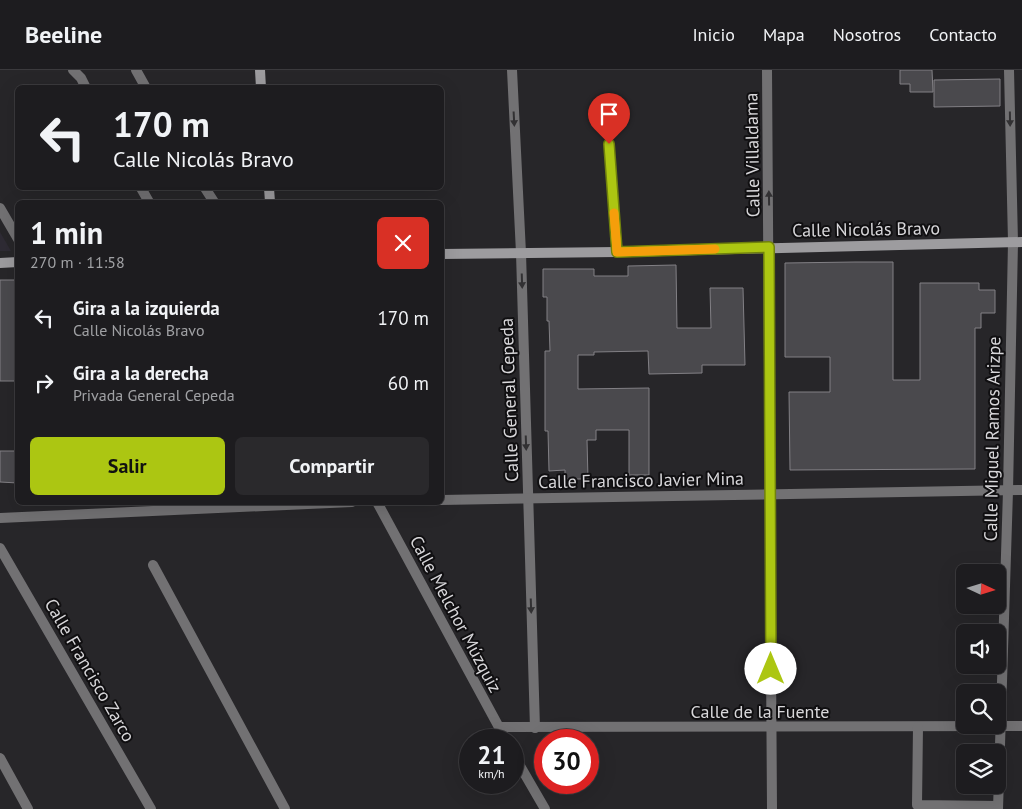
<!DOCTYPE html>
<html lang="es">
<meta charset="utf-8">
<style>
:root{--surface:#1d1c1f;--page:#2a292c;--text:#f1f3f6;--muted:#a0a1a4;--line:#3b3a3d;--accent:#acc612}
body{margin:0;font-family:"PT Sans",sans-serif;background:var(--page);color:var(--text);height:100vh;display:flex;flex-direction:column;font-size:19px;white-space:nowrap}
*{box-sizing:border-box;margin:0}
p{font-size:16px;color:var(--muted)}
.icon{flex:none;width:28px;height:28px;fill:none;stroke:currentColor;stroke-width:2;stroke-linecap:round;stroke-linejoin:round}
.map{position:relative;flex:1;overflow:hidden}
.sheet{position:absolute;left:15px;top:130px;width:429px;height:305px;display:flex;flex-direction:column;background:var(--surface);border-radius:8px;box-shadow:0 5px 20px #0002,0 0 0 1px var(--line)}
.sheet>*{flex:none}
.hud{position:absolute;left:15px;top:15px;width:429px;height:105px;border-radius:8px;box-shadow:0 5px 20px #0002,0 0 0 1px var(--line);background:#1d1c1f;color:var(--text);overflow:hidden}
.needle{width:32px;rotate:94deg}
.tools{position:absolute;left:956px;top:494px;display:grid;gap:10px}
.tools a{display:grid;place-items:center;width:50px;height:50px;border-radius:8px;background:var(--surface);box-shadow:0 5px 20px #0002,0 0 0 1px var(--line);font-size:25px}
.speed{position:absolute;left:459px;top:659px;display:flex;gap:10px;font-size:25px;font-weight:700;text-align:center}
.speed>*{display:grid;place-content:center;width:65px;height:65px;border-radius:50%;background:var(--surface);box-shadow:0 5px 20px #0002,0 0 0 1px var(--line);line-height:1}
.speed small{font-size:12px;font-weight:400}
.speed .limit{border:8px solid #d22;background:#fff;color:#111}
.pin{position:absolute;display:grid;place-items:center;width:42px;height:42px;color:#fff;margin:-51px -21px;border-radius:50% 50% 50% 0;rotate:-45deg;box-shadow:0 0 5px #0007}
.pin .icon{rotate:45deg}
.me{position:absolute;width:55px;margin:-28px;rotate:0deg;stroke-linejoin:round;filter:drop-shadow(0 0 4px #0008)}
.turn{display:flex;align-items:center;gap:18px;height:105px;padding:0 15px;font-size:22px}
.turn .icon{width:65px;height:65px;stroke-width:2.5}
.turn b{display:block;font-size:35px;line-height:42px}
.round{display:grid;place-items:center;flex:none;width:52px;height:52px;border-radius:8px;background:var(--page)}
.summary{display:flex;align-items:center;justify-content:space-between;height:85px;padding:0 15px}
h1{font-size:30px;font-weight:600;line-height:38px}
.primary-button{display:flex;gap:10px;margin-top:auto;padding:10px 15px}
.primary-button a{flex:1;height:58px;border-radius:8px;background:var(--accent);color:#111;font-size:20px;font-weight:600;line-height:58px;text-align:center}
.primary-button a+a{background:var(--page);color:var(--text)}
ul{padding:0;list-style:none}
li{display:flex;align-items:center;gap:15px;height:65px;padding:0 15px}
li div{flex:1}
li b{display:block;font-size:19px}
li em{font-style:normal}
header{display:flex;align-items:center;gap:30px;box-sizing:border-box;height:70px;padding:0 25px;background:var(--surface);border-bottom:1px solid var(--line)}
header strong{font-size:24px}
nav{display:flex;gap:28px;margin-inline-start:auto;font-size:18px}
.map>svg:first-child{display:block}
.built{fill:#2e2b34}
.building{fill:#4a494d;stroke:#828085}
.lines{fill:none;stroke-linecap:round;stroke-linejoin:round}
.lane{stroke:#727173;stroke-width:10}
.street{stroke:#727173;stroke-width:10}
.secondary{stroke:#9d9c9f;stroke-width:10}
.oneway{fill:#323133}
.route-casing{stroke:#70810c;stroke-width:12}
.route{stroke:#acc612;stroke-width:9}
.slow{stroke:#f59e0b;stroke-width:9}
.labels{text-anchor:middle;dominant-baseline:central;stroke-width:4;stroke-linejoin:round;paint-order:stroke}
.street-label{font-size:18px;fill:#d8d7da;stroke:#100f11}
</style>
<header>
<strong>Beeline</strong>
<nav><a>Inicio</a><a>Mapa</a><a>Nosotros</a><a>Contacto</a></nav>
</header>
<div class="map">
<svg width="1022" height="739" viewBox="0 0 1022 739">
<rect width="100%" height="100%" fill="#272629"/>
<path class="built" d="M 0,162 L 11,181 L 0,181 Z"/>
<g class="building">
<path d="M 900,0 L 932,0 L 933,22 L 910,22 L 910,14 L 900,14 Z"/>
<path d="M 1000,9 L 1000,36 L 934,37 L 934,10 Z"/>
<path d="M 855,192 L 893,192 L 893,310 L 920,310 L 920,213 L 979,213 L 979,220 L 995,220 L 995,243 L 981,243 L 981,258 L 975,258 L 975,399 L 790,400 L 789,322 L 830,322 L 830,287 L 785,287 L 785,193 Z"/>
<path d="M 676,195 L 677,258 L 711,258 L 710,218 L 743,218 L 745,295 L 702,295 L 702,303 L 649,304 L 648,281 L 594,282 L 594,285 L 578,285 L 578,319 L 649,318 L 649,405 L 629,405 L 629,360 L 596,360 L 596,370 L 587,370 L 588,409 L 565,409 L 565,400 L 549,401 L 548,361 L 545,361 L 545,281 L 550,281 L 549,251 L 547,251 L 547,227 L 543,227 L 543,199 L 594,199 L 594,206 L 628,206 L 628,196 Z"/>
<rect x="0" y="210" width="18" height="101"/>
<path d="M 0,381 L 18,381 L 18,413 L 0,412 Z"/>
</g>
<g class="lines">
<g class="lane">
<path d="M 73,0 L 81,8 L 86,18"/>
<path d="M 141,118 L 149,132"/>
</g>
<g class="street">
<path d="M 136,0 L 146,18"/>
<path d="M 512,0 L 521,183 L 535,658"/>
<path d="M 767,0 L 772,739"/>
<path d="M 609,74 L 617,182"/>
<path d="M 205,118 L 214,132"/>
<path d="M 0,138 L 18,169"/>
<path d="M 441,430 L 1022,420"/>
<path d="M 377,432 L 506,670"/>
<path d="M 0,448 L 352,432"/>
<path d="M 0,478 L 151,739"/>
<path d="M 153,495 L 285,739"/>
<path d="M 499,657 L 1022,656"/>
<path d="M 918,657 L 917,735 L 998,736"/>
<path d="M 512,682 L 545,739"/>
<path d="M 0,688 L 28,739"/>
<path d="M 998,739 L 1008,421 L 1013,172 L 1009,0"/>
</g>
<g class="secondary">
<path d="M 260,0 L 261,18"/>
<path d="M 269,118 L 270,132"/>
<path d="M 441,184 L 617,182 L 1022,172"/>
<path d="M 0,193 L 18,192"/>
</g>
</g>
<defs><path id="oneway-solid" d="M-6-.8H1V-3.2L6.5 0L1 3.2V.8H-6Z" transform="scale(1.25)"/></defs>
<g class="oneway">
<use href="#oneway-solid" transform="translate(514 49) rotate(87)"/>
<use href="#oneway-solid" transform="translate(1010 49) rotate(89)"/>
<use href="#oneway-solid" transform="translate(769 128) rotate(-91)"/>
<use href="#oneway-solid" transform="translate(522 211) rotate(88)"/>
<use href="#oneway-solid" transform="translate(526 373) rotate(88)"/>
<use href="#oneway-solid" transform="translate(531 536) rotate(88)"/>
</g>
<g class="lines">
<g class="route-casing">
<path id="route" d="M 609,74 L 617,182 L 769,177 L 771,599"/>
</g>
<use href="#route" class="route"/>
<path class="slow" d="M 614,143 L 617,182 L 715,179"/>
</g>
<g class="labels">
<g class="street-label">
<text transform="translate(752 85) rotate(-91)">Calle Villaldama</text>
<text transform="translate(866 159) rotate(-1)">Calle Nicolás Bravo</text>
<text transform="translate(509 330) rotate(-92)">Calle General Cepeda</text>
<text transform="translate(992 369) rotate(-89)">Calle Miguel Ramos Arizpe</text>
<text transform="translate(641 410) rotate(-1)">Calle Francisco Javier Mina</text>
<text transform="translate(456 544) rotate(62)">Calle Melchor Múzquiz</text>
<text transform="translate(90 600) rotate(60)">Calle Francisco Zarco</text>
<text x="760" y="641">Calle de la Fuente</text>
</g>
</g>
</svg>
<div class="tools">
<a><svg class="needle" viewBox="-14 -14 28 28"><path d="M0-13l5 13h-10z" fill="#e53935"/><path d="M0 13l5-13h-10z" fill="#a0a1a4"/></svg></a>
<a><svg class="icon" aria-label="sound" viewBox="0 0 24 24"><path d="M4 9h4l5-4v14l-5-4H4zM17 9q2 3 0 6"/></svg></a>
<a><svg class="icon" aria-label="search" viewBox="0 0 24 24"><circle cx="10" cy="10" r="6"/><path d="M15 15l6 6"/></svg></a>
<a><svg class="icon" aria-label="layers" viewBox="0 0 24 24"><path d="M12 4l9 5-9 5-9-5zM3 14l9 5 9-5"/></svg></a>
</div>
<div class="speed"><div>21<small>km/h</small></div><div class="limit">30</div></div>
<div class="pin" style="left:609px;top:74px;background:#d93025"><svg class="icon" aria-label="arrive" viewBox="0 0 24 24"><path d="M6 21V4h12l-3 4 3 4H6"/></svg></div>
<svg class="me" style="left:771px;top:599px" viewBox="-20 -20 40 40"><circle r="19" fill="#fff"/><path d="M0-13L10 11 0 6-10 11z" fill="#acc612"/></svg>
<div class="hud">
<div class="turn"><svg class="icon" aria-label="left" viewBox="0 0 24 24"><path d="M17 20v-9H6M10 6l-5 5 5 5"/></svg><div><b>170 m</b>Calle Nicolás Bravo</div></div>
</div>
<section class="sheet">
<div class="summary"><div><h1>1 min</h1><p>270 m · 11:58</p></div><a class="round" style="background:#d93025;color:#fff"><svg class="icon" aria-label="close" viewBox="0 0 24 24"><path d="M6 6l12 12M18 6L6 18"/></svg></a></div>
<ul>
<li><svg class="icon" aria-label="left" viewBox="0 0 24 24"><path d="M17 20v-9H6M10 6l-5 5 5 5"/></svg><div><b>Gira a la izquierda</b><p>Calle Nicolás Bravo</p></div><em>170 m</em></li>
<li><svg class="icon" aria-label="right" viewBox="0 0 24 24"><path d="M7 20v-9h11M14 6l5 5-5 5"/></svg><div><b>Gira a la derecha</b><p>Privada General Cepeda</p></div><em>60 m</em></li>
</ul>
<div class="primary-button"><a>Salir</a><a>Compartir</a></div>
</section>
</div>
